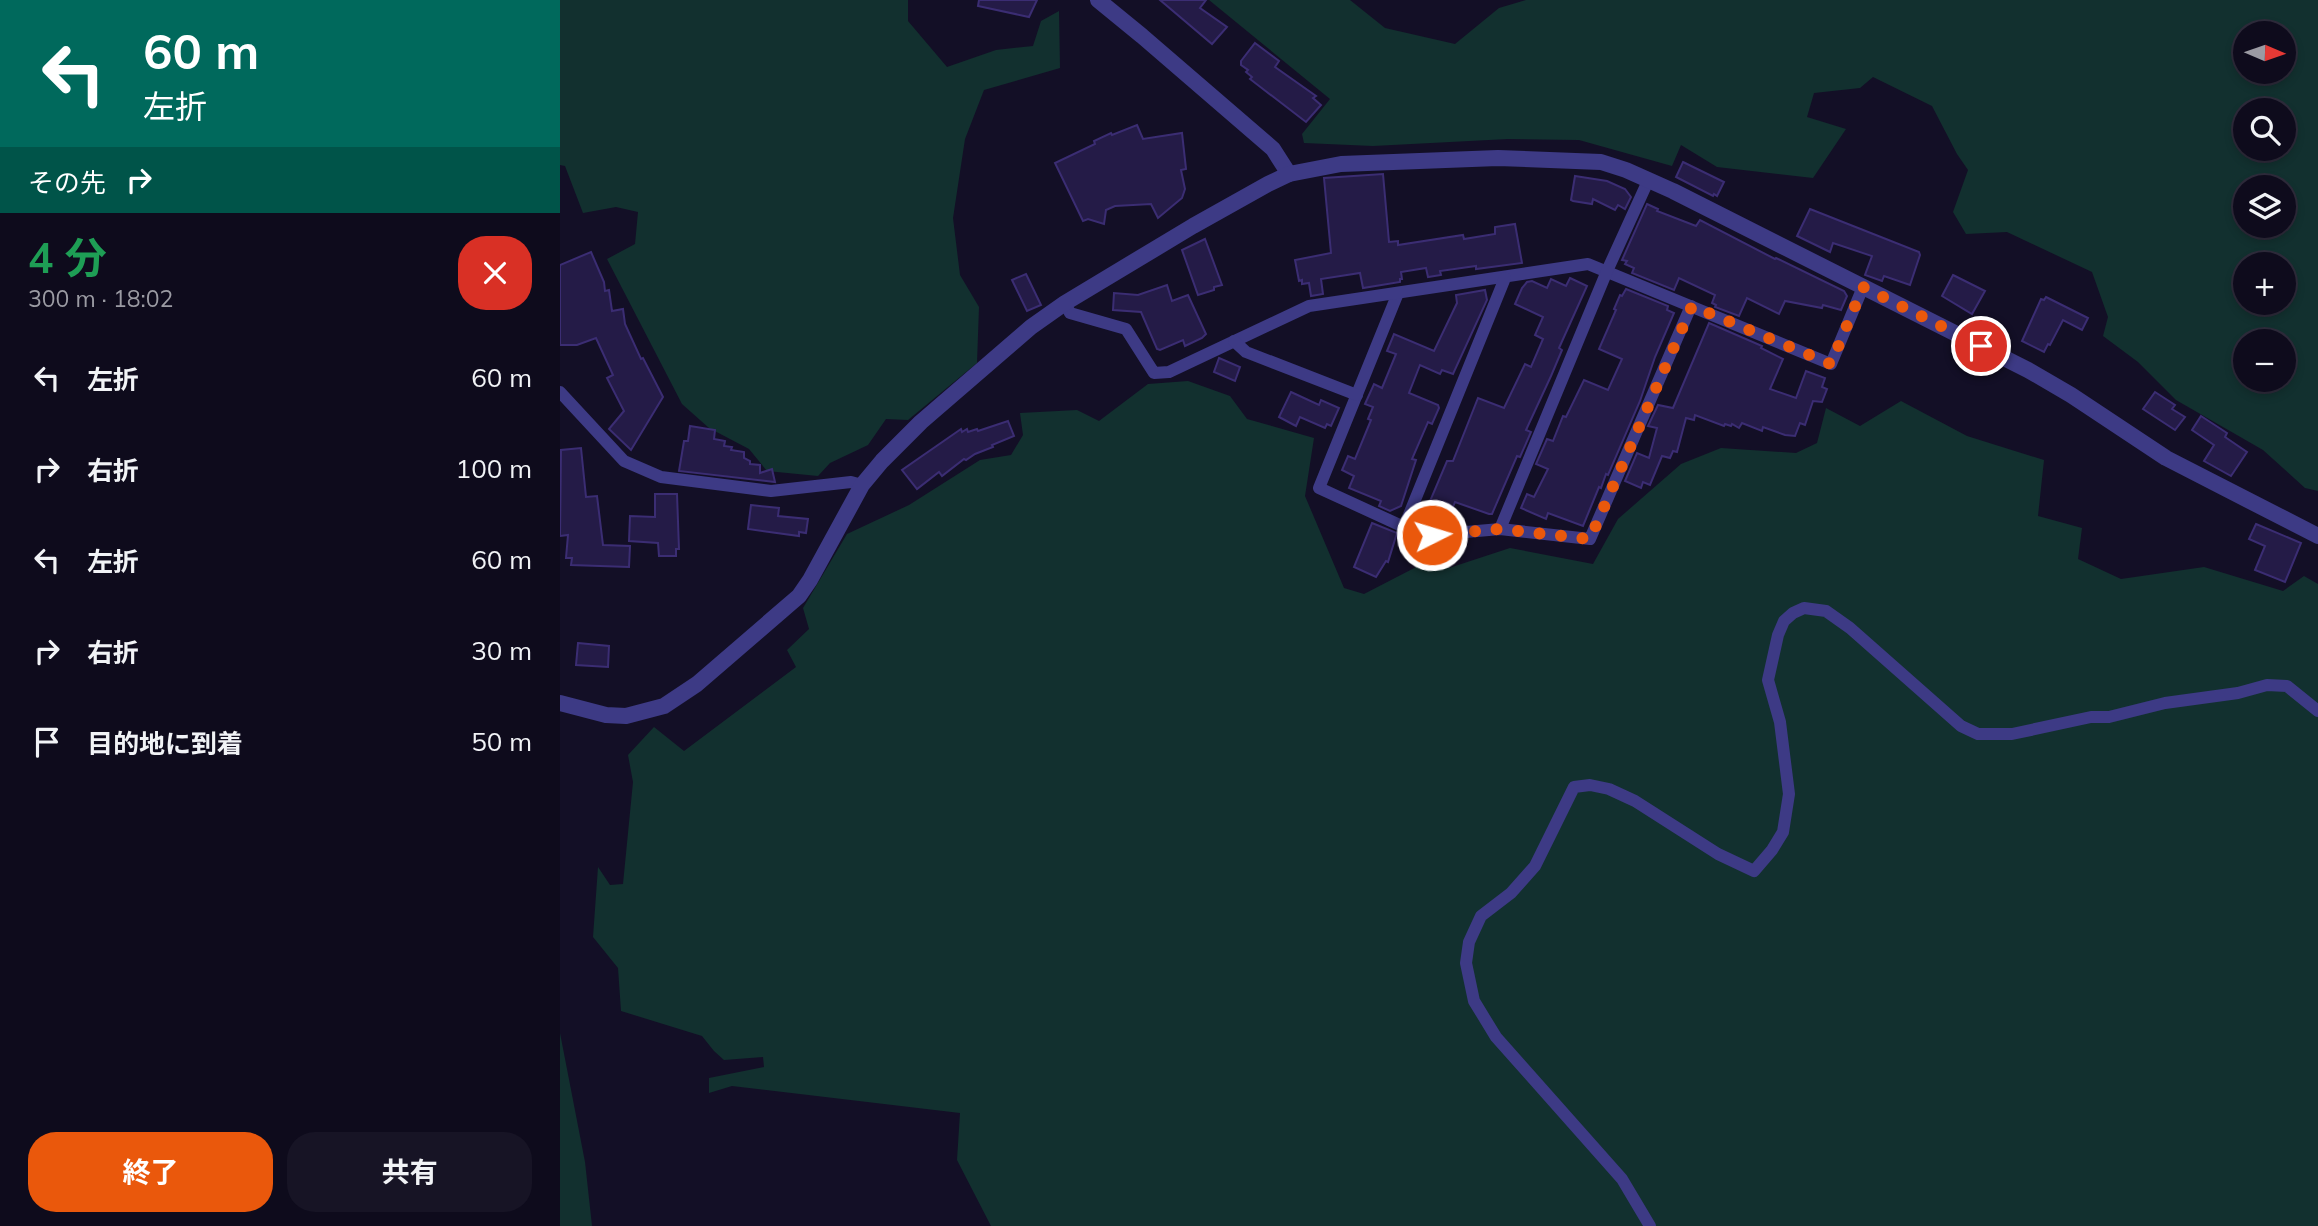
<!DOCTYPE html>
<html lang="ja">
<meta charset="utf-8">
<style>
:root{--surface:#0e0b1c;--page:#171425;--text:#f1f3f6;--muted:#9b9ba3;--line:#2e2b3b;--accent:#ea580c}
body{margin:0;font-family:Mulish,"Noto Sans JP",sans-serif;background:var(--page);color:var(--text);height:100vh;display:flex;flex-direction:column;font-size:26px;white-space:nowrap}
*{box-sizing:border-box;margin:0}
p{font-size:23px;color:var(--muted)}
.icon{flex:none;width:38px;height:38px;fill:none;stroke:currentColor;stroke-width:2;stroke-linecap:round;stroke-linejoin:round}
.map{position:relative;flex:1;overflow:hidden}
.side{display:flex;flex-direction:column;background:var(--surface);width:560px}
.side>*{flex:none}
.hud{background:#00695c;color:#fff;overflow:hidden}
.needle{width:46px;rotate:92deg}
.fabs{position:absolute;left:1673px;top:21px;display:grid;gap:14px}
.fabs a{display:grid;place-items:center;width:63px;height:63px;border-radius:50%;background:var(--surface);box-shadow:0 4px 10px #0003,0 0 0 2px var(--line);font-size:35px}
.pin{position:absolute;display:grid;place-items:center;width:60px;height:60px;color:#fff;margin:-30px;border:4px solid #fff;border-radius:50%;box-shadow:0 2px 7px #0007}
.me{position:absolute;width:77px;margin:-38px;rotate:85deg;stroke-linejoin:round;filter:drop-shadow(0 0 5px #0008)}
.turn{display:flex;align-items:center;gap:24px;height:147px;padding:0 28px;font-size:32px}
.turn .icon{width:91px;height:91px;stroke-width:2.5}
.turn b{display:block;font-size:49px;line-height:60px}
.then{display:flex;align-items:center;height:66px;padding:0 28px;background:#0003;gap:14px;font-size:26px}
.round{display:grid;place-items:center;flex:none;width:74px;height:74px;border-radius:28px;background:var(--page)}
.head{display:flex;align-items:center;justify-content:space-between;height:119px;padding:0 28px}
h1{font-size:42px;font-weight:700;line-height:52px;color:#1e9e55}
.button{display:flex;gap:14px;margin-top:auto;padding:14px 28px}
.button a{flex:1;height:80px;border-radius:28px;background:var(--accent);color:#fff;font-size:28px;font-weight:700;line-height:80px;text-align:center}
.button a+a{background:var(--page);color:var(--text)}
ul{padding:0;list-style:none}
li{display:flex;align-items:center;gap:21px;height:91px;padding:0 28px}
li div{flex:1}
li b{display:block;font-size:26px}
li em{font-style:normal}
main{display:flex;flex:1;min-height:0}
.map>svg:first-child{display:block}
.green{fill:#12302f;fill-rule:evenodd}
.building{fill:#241b47;stroke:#3b2d73;stroke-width:2}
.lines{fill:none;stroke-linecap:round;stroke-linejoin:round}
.minor{stroke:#3d3a85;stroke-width:12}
.tertiary{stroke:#3d3a85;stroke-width:16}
.route{stroke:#ea580c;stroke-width:12;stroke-dasharray:0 21.6}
</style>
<main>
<section class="side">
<div class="hud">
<div class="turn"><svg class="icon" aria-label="left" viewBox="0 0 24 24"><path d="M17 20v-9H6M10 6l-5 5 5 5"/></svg><div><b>60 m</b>左折</div></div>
<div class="then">その先<svg class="icon" aria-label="right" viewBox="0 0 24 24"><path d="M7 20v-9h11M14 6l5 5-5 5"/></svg></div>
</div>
<div class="head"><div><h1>4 分</h1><p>300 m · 18:02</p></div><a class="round" style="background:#d93025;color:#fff"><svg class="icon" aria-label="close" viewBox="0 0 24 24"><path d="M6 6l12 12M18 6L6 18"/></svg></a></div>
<ul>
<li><svg class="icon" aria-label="left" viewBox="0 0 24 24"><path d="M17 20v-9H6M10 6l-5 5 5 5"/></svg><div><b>左折</b></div><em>60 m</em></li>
<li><svg class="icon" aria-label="right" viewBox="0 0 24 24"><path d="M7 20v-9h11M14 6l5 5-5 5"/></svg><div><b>右折</b></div><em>100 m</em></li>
<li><svg class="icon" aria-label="left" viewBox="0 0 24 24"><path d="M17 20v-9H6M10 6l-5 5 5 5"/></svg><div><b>左折</b></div><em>60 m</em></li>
<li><svg class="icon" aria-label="right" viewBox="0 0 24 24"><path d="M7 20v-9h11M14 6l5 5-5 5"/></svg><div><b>右折</b></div><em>30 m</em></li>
<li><svg class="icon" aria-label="arrive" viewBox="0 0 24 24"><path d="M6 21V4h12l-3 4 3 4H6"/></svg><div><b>目的地に到着</b></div><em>50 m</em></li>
</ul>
<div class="button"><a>終了</a><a>共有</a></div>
</section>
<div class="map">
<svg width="1758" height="1226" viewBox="0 0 1758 1226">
<rect width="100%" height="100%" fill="#130f26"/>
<g class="green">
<path d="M 0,0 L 348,0 L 348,21 L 387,67 L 436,50 L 473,46 L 481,21 L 499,11 L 500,68 L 424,90 L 405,139 L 393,218 L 400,275 L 419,307 L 417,363 L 348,420 L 326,419 L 308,445 L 270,463 L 258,476 L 207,471 L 189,449 L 149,428 L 122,404 L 47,259 L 75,244 L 78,212 L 56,207 L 23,213 L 5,166 L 0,165 Z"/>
<path d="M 649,0 L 790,0 L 825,28 L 895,44 L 939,8 L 966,0 L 1758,0 L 1758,491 L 1745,488 L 1703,450 L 1616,400 L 1578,362 L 1543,336 L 1548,317 L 1532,272 L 1447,232 L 1406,234 L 1393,212 L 1408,170 L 1397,154 L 1372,106 L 1313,77 L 1300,88 L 1254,93 L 1247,117 L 1286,129 L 1253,178 L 1157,167 L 1121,145 L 1112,166 L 1019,140 L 948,139 L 813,146 L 744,143 L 742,134 L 770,99 ZM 1685,33 L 1724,33 L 1724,72 L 1685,72 ZM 1685,110 L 1724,110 L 1724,149 L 1685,149 ZM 1724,187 L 1724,226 L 1685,226 L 1685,187 ZM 1685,264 L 1724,264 L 1724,303 L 1685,303 ZM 1685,341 L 1724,341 L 1724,380 L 1685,380 Z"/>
<path d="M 628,381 L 670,396 L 687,419 L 754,438 L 745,496 L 784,588 L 804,594 L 864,563 L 889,568 L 950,548 L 1033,564 L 1058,519 L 1121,464 L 1161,448 L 1236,453 L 1257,443 L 1266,408 L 1300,426 L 1341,401 L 1407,436 L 1484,460 L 1478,516 L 1522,528 L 1518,559 L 1561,579 L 1644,567 L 1723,591 L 1744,576 L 1758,584 L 1758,1226 L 431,1226 L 397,1160 L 400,1113 L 172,1086 L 149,1093 L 149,1078 L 204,1067 L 203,1057 L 164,1060 L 154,1051 L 142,1036 L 61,1011 L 58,968 L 33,937 L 38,867 L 50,885 L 63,884 L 73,782 L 68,755 L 94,727 L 124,751 L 236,667 L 227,650 L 249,629 L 243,608 L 287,534 L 349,505 L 420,460 L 451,455 L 463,435 L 460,413 L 517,410 L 539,421 L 588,384 Z"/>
<path d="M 0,1033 L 25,1162 L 32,1226 L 0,1226 Z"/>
</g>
<g class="building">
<path d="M 419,0 L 477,0 L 469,17 L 418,6 Z"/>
<path d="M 600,0 L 646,0 L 640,8 L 667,27 L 652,44 Z"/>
<path d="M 695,43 L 719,61 L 715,67 L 756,96 L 753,98 L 761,105 L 746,122 L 690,79 L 692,77 L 686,72 L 688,70 L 681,65 L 681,61 Z"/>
<path d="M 577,125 L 583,139 L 622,133 L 626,169 L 621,170 L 625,189 L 622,198 L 598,218 L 591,204 L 555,206 L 546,210 L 544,224 L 528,219 L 523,221 L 495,163 L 535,144 L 534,141 L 551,133 L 552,135 Z"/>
<path d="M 1123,162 L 1164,182 L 1157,196 L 1154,194 L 1153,196 L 1116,177 Z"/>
<path d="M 823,174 L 829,242 L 838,241 L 838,245 L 903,235 L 904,239 L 935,234 L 935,227 L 955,224 L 962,263 L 916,269 L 916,266 L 880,271 L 881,275 L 868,277 L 866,268 L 841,272 L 842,279 L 840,279 L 840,282 L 803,288 L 800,273 L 761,279 L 763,294 L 751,296 L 749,283 L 742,284 L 742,280 L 739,281 L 735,260 L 771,253 L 764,178 Z"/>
<path d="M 1015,176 L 1047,181 L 1065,189 L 1071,197 L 1065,209 L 1058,205 L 1055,210 L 1033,199 L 1032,204 L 1013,201 L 1011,200 Z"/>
<path d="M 1087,204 L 1098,209 L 1097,211 L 1136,226 L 1140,220 L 1215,259 L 1216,258 L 1284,291 L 1287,296 L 1281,310 L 1263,305 L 1262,308 L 1225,301 L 1219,314 L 1187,298 L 1179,316 L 1155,307 L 1156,305 L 1152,303 L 1155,295 L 1119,278 L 1114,290 L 1072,273 L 1074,268 L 1065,264 L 1067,261 L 1062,260 Z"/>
<path d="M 1250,209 L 1359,252 L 1360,255 L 1350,285 L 1324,276 L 1322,281 L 1305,275 L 1312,256 L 1273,243 L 1270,252 L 1237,236 Z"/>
<path d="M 645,239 L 662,285 L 654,287 L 654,290 L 638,295 L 622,250 Z"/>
<path d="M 31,252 L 44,282 L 45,291 L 49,290 L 52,311 L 63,309 L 65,324 L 81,359 L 83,358 L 103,397 L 71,450 L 49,429 L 64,411 L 47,378 L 53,375 L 36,338 L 17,345 L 0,345 L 0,265 Z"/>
<path d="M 466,274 L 481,305 L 467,311 L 452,280 Z"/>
<path d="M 1393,275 L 1425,291 L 1412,314 L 1382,296 Z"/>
<path d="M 1010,278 L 1027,286 L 999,348 L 1002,350 L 991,376 L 966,430 L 971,432 L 960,457 L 957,456 L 932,514 L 929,514 L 895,502 L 887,522 L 865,513 L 887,461 L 893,461 L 918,398 L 944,408 L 965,364 L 971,367 L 983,339 L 975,335 L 983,317 L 955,304 L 962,288 L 967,282 L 972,281 L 987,288 L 991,279 L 1006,286 Z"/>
<path d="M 607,285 L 612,301 L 628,295 L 646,334 L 642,338 L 625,346 L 623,340 L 600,350 L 597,349 L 581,312 L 553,310 L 554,293 L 578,295 Z"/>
<path d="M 1066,289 L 1108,306 L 1107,310 L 1114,313 L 1095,357 L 1080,401 L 1048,475 L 1046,474 L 1041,488 L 1039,487 L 1023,526 L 988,513 L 986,519 L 961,508 L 967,494 L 974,497 L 988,469 L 976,464 L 987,439 L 993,441 L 1003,416 L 1006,417 L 1024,380 L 1048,390 L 1062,359 L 1039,349 L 1056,310 L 1054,309 L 1060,295 L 1062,296 Z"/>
<path d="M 925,290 L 927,300 L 893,374 L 882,370 L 880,374 L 860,365 L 849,393 L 878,405 L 879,408 L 872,424 L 868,422 L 852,459 L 856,460 L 841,506 L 830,511 L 819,506 L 821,501 L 789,488 L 794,476 L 782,470 L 788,456 L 795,459 L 811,420 L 808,419 L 813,407 L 805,404 L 814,384 L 822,388 L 836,354 L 827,351 L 834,334 L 874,351 L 897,303 L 896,295 Z"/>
<path d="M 1486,297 L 1528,318 L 1522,330 L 1503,320 L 1490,345 L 1488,344 L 1484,352 L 1462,341 L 1481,299 L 1484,300 Z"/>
<path d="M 1149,323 L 1202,346 L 1201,348 L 1223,359 L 1210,389 L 1236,398 L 1246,371 L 1265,378 L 1262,387 L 1267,389 L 1262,402 L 1253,401 L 1245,425 L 1240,423 L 1235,436 L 1225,435 L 1203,427 L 1202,431 L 1182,423 L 1179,428 L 1172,424 L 1171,426 L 1165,424 L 1164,426 L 1135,415 L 1134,420 L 1126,418 L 1117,452 L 1113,451 L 1110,458 L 1102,456 L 1090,485 L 1083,482 L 1081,488 L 1065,481 L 1077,453 L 1089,458 L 1097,428 L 1088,426 L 1098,405 L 1113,408 Z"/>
<path d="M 659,358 L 680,367 L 675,381 L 654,372 Z"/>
<path d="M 731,392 L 759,405 L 761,400 L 779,408 L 771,426 L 767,424 L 765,428 L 740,417 L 736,426 L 719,417 Z"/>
<path d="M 1595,392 L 1615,405 L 1612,409 L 1625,417 L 1615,430 L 1583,409 Z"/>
<path d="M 1641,416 L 1667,433 L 1665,437 L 1687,452 L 1671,476 L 1644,461 L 1654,445 L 1632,430 Z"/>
<path d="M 448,421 L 454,436 L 432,445 L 433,447 L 415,454 L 406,460 L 404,459 L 382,476 L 379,472 L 357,489 L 342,470 L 401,429 L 402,432 L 407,429 L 408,432 L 417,429 L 418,431 Z"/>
<path d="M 130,426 L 155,430 L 154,439 L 165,441 L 164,446 L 172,447 L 171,450 L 184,452 L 184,458 L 190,461 L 190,464 L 200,465 L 200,473 L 212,469 L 215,482 L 119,471 L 124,441 L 128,441 Z"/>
<path d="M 21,448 L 26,497 L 37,496 L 43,545 L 70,546 L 69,567 L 11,565 L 12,558 L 6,558 L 8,535 L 0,536 L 1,450 Z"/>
<path d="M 95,494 L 117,494 L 119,549 L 116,549 L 116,556 L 99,556 L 98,543 L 69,541 L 70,516 L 95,517 Z"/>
<path d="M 191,505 L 219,508 L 218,516 L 248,519 L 246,533 L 239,532 L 239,536 L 188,529 Z"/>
<path d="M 812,523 L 837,533 L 828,562 L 826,561 L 816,577 L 794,567 Z"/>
<path d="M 1696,524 L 1741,543 L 1725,582 L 1695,570 L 1705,546 L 1689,539 Z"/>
<path d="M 18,643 L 49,646 L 48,667 L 16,665 Z"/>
</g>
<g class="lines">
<g class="minor">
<path d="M 838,293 L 759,488 L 844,527 L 872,535 L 940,529 L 1030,539 L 1131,306"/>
<path d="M 505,303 L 510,313 L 566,329 L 594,373 L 609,372 L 749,306 L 1028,264 L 1271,364 L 1303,287"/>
<path d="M 674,341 L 686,352 L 797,395"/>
<path d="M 0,392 L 64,461 L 101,477 L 211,491 L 291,482 L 302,485"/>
<path d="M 844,527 L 945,278"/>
<path d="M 940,529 L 1047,271 L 1088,181"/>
<path d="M 1090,1226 L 1062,1179 L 936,1037 L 914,1001 L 906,963 L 909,942 L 921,916 L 951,893 L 975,866 L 1014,787 L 1030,785 L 1049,789 L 1075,801 L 1158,854 L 1194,871 L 1212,850 L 1223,832 L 1229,794 L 1220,722 L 1208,680 L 1218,635 L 1224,621 L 1233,613 L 1244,608 L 1266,611 L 1290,628 L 1401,726 L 1418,734 L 1452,734 L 1531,717 L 1549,717 L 1605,703 L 1678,693 L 1707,685 L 1727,686 L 1758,711"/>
</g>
<g class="tertiary">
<path d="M 538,0 L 582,36 L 713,149 L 729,174"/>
<path d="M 0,703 L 46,715 L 66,716 L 104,706 L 137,684 L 239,596 L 250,580 L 302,485 L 322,461 L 361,422 L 471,327 L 505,303 L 633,226 L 708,184 L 729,174 L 781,164 L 938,158 L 1041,162 L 1066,170 L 1113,191 L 1468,370 L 1511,395 L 1606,458 L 1758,536"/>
</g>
</g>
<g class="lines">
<path class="route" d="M 872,535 L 940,529 L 1030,539 L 1132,306 L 1271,364 L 1303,287 L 1421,346"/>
</g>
</svg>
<div class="fabs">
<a><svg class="needle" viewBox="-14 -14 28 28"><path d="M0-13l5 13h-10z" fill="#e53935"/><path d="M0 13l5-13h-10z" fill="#9b9ba3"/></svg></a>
<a><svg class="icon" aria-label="search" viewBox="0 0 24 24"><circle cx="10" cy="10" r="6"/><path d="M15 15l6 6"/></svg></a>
<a><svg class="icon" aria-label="layers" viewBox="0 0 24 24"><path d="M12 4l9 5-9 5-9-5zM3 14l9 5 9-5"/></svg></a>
<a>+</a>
<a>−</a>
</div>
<div class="pin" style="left:1421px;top:346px;background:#d93025"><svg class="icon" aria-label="arrive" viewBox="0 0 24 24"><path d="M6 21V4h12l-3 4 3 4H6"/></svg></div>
<svg class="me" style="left:872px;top:535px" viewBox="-20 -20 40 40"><circle r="17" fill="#ea580c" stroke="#fff" stroke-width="3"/><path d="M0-11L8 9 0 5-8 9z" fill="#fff"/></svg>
</div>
</main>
